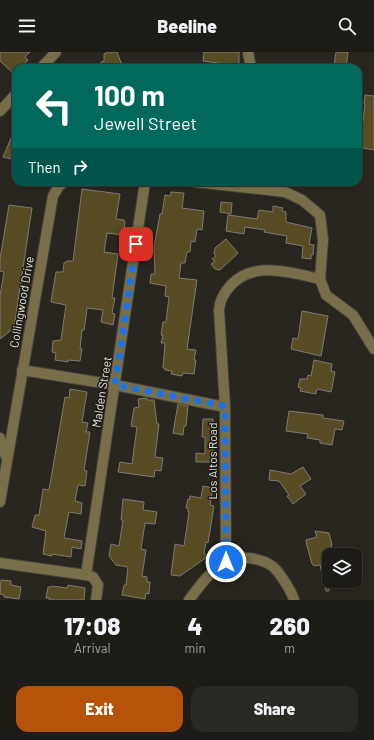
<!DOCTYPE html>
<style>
:root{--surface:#1e1c17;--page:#2b2924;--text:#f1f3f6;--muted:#a1a1a1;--line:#3c3a36;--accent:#b45309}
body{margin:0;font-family:Barlow,sans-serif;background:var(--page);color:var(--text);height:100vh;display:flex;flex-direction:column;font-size:15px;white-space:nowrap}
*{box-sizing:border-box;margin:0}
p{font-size:13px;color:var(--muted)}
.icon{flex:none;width:22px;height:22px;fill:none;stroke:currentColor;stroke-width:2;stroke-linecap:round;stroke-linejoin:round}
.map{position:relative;height:548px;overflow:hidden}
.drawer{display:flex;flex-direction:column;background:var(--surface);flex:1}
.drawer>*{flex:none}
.guide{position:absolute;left:12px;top:12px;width:350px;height:122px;border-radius:12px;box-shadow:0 1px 3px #0004,0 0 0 1px var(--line);background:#00695c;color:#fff;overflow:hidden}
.buttons{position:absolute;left:322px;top:496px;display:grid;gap:8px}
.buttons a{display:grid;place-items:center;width:40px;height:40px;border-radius:8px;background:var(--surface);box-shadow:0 1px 3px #0004,0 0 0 1px var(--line);font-size:20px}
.pin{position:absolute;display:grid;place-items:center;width:34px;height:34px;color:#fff;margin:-17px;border-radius:8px;box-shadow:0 2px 6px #0006}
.me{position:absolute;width:44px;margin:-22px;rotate:0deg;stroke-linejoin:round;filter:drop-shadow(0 0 3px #0008)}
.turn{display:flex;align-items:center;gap:14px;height:84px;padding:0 16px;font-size:18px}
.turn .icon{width:52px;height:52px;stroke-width:2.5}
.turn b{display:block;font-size:28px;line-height:34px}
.then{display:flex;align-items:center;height:38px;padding:0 16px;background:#0003;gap:8px;font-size:15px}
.eta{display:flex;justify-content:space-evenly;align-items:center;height:68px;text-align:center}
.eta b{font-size:24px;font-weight:800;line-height:28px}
.primary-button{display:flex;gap:8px;margin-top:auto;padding:8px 16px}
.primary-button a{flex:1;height:46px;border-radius:12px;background:var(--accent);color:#fff;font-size:16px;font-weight:800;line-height:46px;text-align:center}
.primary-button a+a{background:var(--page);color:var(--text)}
header{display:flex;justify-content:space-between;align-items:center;height:52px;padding:0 16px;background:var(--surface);font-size:18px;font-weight:800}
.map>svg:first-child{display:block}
.building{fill:#584c25;stroke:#7d7b72}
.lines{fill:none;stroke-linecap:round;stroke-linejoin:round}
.minor-casing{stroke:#46443d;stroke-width:12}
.minor{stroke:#796e4a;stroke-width:10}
.route{stroke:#1a73e8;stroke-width:7;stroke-dasharray:0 12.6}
.labels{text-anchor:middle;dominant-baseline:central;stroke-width:3;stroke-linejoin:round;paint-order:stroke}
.street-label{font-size:12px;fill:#e1e0db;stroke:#1e1c15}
</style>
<header><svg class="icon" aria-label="menu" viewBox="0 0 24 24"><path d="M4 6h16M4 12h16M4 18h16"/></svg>Beeline<svg class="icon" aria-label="search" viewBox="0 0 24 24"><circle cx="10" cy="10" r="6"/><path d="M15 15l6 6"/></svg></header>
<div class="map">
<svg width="374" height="548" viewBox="0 0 374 548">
<rect width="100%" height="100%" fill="#28261f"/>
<g class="building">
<path d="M 0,0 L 30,0 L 25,5 L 28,8 L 21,16 L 16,16 L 16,24 L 0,9 Z"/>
<path d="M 107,0 L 117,0 L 123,16 L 104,16 L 101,10 L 104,9 L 104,2 L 107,1 Z"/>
<path d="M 204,0 L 239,0 L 239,14 L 203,9 Z"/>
<path d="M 336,0 L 348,0 L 346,16 L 334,14 Z"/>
<path d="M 365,43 L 374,44 L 374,98 L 358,95 L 358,82 L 361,83 L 365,53 L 364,52 Z"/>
<path d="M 16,75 L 16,108 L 3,105 Z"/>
<path d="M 82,137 L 120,142 L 116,167 L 124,168 L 125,170 L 123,183 L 107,181 L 104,200 L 118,202 L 112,246 L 115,246 L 112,261 L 115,262 L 113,273 L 101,270 L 103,258 L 87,256 L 85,272 L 84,278 L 82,278 L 80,297 L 82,297 L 80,309 L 68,308 L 68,310 L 55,308 L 56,301 L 52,300 L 53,289 L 61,288 L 66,253 L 51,250 L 56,220 L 63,220 L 64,211 L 67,209 L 73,209 Z"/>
<path d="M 171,140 L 184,141 L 182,156 L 204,159 L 202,178 L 197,177 L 195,190 L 191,189 L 190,200 L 187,200 L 185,211 L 181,211 L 179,226 L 197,228 L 187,297 L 196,298 L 194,308 L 196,308 L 194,322 L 183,321 L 182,324 L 171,322 L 172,319 L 165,318 L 165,316 L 163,316 L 165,291 L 161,291 L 163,283 L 161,283 L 163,270 L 166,270 L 169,245 L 165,244 L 166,234 L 150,231 L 151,222 L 155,222 L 154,195 L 160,162 L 162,162 L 165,143 L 170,144 Z"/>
<path d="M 221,150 L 232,151 L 231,162 L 220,160 Z"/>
<path d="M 9,153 L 32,156 L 14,276 L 0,287 L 0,244 L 4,220 L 0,219 L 0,207 Z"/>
<path d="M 273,154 L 283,156 L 282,159 L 286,160 L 286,170 L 312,176 L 309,192 L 314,193 L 313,203 L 311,203 L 311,207 L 302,206 L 303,194 L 286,191 L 287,184 L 264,180 L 265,178 L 245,175 L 244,182 L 226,179 L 228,163 L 257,167 L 259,158 L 273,160 Z"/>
<path d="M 226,187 L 238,201 L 220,218 L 215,217 L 211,212 L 215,209 L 212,207 L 216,204 L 214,202 L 215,196 Z"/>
<path d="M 302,259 L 328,264 L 321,304 L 291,297 L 293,286 L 298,287 Z"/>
<path d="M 314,308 L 332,312 L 331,319 L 335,320 L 331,340 L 317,337 L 316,342 L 300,339 L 301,336 L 298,335 L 300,327 L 307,327 L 308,323 L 311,324 Z"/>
<path d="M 70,337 L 87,340 L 82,370 L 88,371 L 86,380 L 90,380 L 84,418 L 87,419 L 85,434 L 78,433 L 75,449 L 82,451 L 81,462 L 69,460 L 64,486 L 82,489 L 81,497 L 72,495 L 71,505 L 52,502 L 52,504 L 43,502 L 46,479 L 32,475 L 35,463 L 39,463 L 43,437 L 49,438 L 65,345 L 69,346 Z"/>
<path d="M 147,346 L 147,348 L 154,348 L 157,372 L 159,372 L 155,405 L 163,406 L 161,419 L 155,418 L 154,425 L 118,420 L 120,410 L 132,412 L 137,375 L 131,374 L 134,356 L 139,355 L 138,347 Z"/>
<path d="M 178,352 L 188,354 L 186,374 L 184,374 L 183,383 L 173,381 Z"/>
<path d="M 289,359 L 323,363 L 323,366 L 344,369 L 342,378 L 335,377 L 332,393 L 320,391 L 320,388 L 307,386 L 308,382 L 286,379 Z"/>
<path d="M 203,367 L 213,367 L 213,410 L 196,410 L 196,401 L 205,402 L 205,385 L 202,385 Z"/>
<path d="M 303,415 L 311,427 L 300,434 L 306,442 L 293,452 L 287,444 L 289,443 L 279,429 L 269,428 L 270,418 L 291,422 Z"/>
<path d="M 203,434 L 213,436 L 210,453 L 214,454 L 208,491 L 206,490 L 204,501 L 207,505 L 180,524 L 171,523 L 175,492 L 184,494 L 189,460 L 188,460 L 188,456 L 186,456 L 188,447 L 189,448 L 190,444 L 201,446 Z"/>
<path d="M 123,447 L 144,450 L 143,458 L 157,460 L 155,472 L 145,471 L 141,497 L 146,498 L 142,524 L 147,525 L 147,530 L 150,530 L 149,542 L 146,541 L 145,547 L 122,543 L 124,533 L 126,533 L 128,515 L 116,513 L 109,504 L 111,492 L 119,494 L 123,468 L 121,468 Z"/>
<path d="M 315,479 L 329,481 L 332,493 L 331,493 L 333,503 L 329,503 L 329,539 L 326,539 L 320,513 L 314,514 L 312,512 L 307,494 L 306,488 L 317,485 Z"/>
<path d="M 1,528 L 11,529 L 11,533 L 21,535 L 19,547 L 4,545 L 4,543 L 0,542 Z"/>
<path d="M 68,533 L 85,536 L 84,548 L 49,548 L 50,546 L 46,546 L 48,535 L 51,535 L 52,534 L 67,536 Z"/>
</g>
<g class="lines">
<g class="minor-casing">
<g id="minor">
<path d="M 248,0 L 251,16"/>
<path d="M 41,16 L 56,0"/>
<path d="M 0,59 L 16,42"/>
<path d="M 195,130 L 285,140 L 302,148 L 320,163 L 323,188 L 320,227 L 326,243 L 353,263 L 374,297"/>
<path d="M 22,318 L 115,333 L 225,355"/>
<path d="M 0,386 L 6,405"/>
<path d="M 0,450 L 53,144 L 59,134 L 64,130"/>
<path d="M 226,510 L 225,355 L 219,258 C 220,249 222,245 227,238 C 249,207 289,220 320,227"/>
<path d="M 0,511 L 86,523 L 93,525 L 98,533 L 96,548"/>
<path d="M 86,523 L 145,130"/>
<path d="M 189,548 C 200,533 213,515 231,508 C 242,503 263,507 272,514 C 279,519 292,540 294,548"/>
</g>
</g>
<use href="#minor" class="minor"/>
</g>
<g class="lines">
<path class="route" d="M 136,192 L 115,333 L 225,354 L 226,510"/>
</g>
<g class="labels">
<g class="street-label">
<text transform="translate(21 250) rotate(-80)">Collingwood Drive</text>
<text transform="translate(101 340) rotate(-81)">Malden Street</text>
<text transform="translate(212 409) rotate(-90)">Los Altos Road</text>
</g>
</g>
</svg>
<div class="buttons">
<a><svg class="icon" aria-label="layers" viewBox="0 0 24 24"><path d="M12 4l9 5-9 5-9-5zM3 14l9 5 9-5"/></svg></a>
</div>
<div class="pin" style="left:136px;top:192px;background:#d93025"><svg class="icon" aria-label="arrive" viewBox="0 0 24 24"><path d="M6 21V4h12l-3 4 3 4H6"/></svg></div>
<svg class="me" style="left:226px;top:510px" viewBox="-20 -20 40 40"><circle r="17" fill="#1a73e8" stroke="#fff" stroke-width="3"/><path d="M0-11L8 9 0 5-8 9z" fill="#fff"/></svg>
<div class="guide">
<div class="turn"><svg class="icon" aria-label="left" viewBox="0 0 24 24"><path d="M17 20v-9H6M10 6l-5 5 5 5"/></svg><div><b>100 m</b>Jewell Street</div></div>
<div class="then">Then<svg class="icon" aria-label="right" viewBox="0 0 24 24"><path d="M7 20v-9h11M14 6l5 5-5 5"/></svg></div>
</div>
</div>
<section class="drawer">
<div class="eta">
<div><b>17:08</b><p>Arrival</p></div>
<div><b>4</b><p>min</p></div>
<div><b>260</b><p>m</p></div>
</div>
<div class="primary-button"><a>Exit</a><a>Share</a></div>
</section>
